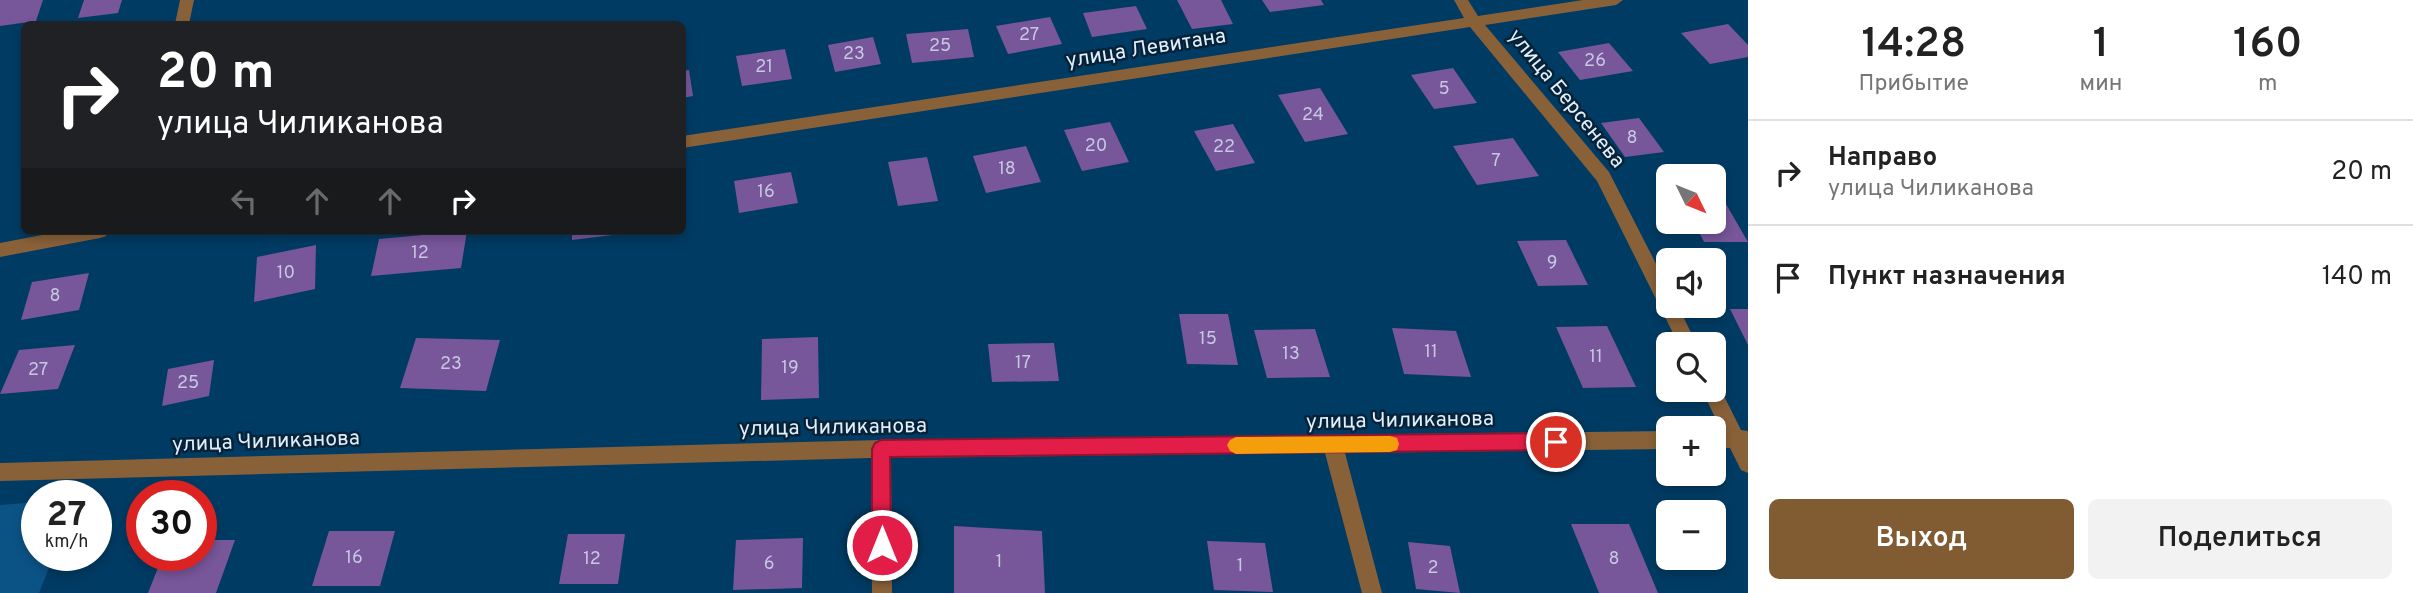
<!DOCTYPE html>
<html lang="ru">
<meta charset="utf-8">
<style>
:root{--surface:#fff;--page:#f2f2f2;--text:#222;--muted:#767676;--line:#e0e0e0;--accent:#815c32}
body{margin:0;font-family:Overpass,sans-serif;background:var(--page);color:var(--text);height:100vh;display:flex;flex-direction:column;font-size:26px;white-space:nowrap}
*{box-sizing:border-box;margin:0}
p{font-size:23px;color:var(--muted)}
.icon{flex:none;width:38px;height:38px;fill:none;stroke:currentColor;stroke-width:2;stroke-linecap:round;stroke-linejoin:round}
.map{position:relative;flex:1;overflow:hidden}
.panel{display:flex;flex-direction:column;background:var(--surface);width:665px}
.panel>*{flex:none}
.top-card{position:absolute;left:21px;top:21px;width:665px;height:214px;border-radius:10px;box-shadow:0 4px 10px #0003;background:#202124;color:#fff;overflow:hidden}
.needle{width:46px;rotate:133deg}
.fabs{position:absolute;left:1656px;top:164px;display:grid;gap:14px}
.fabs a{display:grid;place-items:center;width:70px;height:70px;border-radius:10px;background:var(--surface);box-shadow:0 4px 10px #0003;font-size:35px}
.speed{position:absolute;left:21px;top:480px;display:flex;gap:14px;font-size:35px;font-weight:700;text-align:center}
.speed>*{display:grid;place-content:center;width:91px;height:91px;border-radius:50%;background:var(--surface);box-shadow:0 4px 10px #0003;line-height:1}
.speed small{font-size:18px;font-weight:400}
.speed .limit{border:10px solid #d22;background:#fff;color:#111}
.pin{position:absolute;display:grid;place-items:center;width:60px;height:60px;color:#fff;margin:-30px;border:4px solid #fff;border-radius:50%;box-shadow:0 2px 7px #0007}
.me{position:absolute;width:77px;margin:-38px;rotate:0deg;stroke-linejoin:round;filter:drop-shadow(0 0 5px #0008)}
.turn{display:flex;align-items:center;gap:24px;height:147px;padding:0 21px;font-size:32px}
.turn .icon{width:91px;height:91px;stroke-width:2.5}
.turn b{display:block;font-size:49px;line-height:60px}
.lanes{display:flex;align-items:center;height:66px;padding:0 21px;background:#0003;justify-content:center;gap:35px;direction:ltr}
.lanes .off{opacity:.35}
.eta{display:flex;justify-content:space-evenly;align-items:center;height:119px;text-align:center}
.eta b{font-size:42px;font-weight:600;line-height:49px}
.primary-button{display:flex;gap:14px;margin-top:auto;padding:14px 21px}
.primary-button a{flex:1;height:80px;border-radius:10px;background:var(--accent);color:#fff;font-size:28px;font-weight:600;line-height:80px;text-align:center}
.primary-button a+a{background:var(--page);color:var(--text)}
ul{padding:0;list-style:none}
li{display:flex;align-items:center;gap:21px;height:105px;padding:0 21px;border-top:2px solid var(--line)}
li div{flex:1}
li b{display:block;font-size:26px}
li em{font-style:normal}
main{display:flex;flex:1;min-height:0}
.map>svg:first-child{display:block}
.green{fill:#0b5385}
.building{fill:#775699}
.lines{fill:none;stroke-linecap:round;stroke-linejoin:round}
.minor{fill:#896139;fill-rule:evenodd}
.route{fill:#e11d48;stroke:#92132f;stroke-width:2}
.slow{fill:#f59e0b}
.labels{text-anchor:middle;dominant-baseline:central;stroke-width:5;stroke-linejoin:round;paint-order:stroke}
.number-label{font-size:18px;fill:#c6c8e2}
.street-label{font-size:21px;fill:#e1eefb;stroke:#052238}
</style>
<main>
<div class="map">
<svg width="1748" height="593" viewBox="0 0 1748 593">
<rect width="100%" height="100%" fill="#003b63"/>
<path class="green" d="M 37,502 L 37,555 L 54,555 L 39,593 L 0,593 L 0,505 Z"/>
<g class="building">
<path d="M 0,0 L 43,0 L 36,21 L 0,26 Z"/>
<path d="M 84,0 L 122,0 L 118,13 L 78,18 Z"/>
<path d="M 1177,0 L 1221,0 L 1233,24 L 1192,29 Z"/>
<path d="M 1262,0 L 1321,0 L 1324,5 L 1270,12 Z"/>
<path d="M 1136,6 L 1147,29 L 1092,37 L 1083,13 Z"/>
<path d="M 1050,17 L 1062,44 L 1008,54 L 996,26 Z"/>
<path d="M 1728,24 L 1748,45 L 1748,57 L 1710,64 L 1681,33 Z"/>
<path d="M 968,29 L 974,57 L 912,63 L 906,34 Z"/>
<path d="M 873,37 L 881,64 L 835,72 L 828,45 Z"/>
<path d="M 1609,43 L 1633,71 L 1580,80 L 1558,52 Z"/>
<path d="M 785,49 L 792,79 L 742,86 L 736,56 Z"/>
<path d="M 1453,68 L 1477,103 L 1434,109 L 1411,75 Z"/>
<path d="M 689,70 L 693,96 L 682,98 L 682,71 Z"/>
<path d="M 1320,88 L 1348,134 L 1305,142 L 1278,95 Z"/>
<path d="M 1639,118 L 1664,152 L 1625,157 L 1601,123 Z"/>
<path d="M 1110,122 L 1129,162 L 1082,171 L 1064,130 Z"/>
<path d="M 1233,124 L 1255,163 L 1216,171 L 1194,131 Z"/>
<path d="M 1513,138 L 1539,176 L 1477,185 L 1453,146 Z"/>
<path d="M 1026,146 L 1041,182 L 986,193 L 973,156 Z"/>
<path d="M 927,157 L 938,201 L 898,206 L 888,162 Z"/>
<path d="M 791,172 L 798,203 L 739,213 L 734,181 Z"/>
<path d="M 1713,204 L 1726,204 L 1748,242 L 1704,242 L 1694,222 L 1713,222 Z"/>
<path d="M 467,231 L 461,268 L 371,276 L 379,239 Z"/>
<path d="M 572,231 L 629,231 L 629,233 L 572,240 Z"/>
<path d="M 1566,240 L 1588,285 L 1538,286 L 1517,241 Z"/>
<path d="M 316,245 L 315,289 L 254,302 L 257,257 Z"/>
<path d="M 89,273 L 79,310 L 21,320 L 32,282 Z"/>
<path d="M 1730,309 L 1748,309 L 1748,345 Z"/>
<path d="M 1179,314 L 1228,314 L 1238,365 L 1187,364 Z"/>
<path d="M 1607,326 L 1636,387 L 1583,388 L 1556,327 Z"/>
<path d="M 1392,328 L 1456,331 L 1471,377 L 1404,374 Z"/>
<path d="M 1315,329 L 1330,377 L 1267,378 L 1254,330 Z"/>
<path d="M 818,337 L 819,398 L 761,400 L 762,339 Z"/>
<path d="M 416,338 L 500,340 L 486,391 L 400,388 Z"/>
<path d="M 1054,343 L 1059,381 L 992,382 L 988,344 Z"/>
<path d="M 75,345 L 58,389 L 0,394 L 19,350 Z"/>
<path d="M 214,360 L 209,396 L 162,406 L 168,369 Z"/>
<path d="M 1571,524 L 1629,524 L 1658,593 L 1599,593 Z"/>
<path d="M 954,526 L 1042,531 L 1045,593 L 954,593 Z"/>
<path d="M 329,531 L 395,531 L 380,586 L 312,586 Z"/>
<path d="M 568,534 L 625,534 L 618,584 L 559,584 Z"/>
<path d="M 803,538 L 802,588 L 733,590 L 736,540 Z"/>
<path d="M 201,540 L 235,540 L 216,593 L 148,593 L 163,555 L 201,555 Z"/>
<path d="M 1207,541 L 1265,543 L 1273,592 L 1214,590 Z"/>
<path d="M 1408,542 L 1450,546 L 1460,593 L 1416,589 Z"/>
</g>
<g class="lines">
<g class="minor">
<path d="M 180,0 L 194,0 L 189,24 L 175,24 Z"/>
<path d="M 1454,0 L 1468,0 L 1478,16 L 1583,0 L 1623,0 L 1616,5 L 1485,25 L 1609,172 L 1668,287 L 1668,306 L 1678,306 L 1697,345 L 1679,345 L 1597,181 L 1470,27 L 682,148 L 682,136 L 1464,18 Z"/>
<path d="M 63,231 L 108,231 L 106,236 L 100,238 L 0,257 L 0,243 Z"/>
<path d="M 1713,382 L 1718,384 L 1741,430 L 1748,431 L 1748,473 L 1741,470 L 1730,448 L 1713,448 L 1713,430 L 1721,430 L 1702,390 L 1713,390 Z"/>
<path d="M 1668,431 L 1668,449 L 1345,453 L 1382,593 L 1362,593 L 1325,453 L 891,458 L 892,593 L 872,593 L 871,458 L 0,481 L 0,463 L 881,440 Z"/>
</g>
</g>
<path class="route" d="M 1556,433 L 1562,436 L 1565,442 L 1562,447 L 1556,450 L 890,457 L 891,545 L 888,551 L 882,554 L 875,551 L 872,545 L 872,449 L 875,443 L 881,440 Z"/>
<path class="slow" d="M 1390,436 L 1397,438 L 1399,444 L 1397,450 L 1390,452 L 1236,454 L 1230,451 L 1227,445 L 1230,440 L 1236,437 Z"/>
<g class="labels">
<g class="number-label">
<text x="1029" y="35">27</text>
<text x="940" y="46">25</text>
<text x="854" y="54">23</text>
<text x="1595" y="61">26</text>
<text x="764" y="67">21</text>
<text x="1444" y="89">5</text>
<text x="1313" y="115">24</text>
<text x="1632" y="138">8</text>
<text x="1096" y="146">20</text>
<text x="1224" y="147">22</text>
<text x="1496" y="161">7</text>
<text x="1007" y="169">18</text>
<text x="766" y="192">16</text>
<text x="420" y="253">12</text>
<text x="1552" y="263">9</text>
<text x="286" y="273">10</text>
<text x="55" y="296">8</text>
<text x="1208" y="339">15</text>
<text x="1431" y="352">11</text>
<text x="1291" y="354">13</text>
<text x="1596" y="357">11</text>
<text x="1023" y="363">17</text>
<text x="451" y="364">23</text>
<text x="790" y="368">19</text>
<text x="38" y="370">27</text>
<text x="188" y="383">25</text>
<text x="354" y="558">16</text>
<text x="592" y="559">12</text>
<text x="1614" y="559">8</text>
<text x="999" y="562">1</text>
<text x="769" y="564">6</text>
<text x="1240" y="566">1</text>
<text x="1433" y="568">2</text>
</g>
<g class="street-label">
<text transform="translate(1146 49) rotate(-9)">улица Левитана</text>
<text transform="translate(1566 99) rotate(51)">улица Берсенева</text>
<text transform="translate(1400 421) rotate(-1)">улица Чиликанова</text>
<text transform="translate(833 428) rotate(-1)">улица Чиликанова</text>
<text transform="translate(266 442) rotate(-2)">улица Чиликанова</text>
</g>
</g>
</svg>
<div class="fabs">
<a><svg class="needle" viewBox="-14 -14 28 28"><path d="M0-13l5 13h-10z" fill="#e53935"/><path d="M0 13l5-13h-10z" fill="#767676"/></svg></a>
<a><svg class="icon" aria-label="sound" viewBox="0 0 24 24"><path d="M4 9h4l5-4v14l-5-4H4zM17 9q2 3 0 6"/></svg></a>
<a><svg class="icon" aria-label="search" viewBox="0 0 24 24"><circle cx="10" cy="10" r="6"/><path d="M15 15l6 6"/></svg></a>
<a>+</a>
<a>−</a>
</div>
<div class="speed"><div>27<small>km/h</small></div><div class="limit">30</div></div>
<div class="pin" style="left:1556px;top:442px;background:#d93025"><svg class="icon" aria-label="arrive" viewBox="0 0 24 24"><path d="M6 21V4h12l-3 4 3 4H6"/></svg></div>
<svg class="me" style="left:882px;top:545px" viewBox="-20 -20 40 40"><circle r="17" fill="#e11d48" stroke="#fff" stroke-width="3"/><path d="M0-11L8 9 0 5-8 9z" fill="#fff"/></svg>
<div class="top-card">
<div class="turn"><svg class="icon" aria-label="right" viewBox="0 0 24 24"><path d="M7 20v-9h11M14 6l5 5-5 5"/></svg><div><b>20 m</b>улица Чиликанова</div></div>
<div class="lanes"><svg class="icon off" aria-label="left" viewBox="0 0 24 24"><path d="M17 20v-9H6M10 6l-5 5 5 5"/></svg><svg class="icon off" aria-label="ahead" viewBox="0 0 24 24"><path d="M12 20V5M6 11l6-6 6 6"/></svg><svg class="icon off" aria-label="ahead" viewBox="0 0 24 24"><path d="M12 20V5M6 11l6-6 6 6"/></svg><svg class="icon" aria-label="right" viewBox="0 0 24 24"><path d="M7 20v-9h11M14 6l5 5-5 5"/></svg></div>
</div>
</div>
<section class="panel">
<div class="eta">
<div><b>14:28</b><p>Прибытие</p></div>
<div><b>1</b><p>мин</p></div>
<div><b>160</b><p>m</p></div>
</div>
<ul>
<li><svg class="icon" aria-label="right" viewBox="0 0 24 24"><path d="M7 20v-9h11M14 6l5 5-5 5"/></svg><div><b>Направо</b><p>улица Чиликанова</p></div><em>20 m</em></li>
<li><svg class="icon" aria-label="arrive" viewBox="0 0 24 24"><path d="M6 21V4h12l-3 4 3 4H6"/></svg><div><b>Пункт назначения</b></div><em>140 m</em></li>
</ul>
<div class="primary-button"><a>Выход</a><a>Поделиться</a></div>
</section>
</main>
